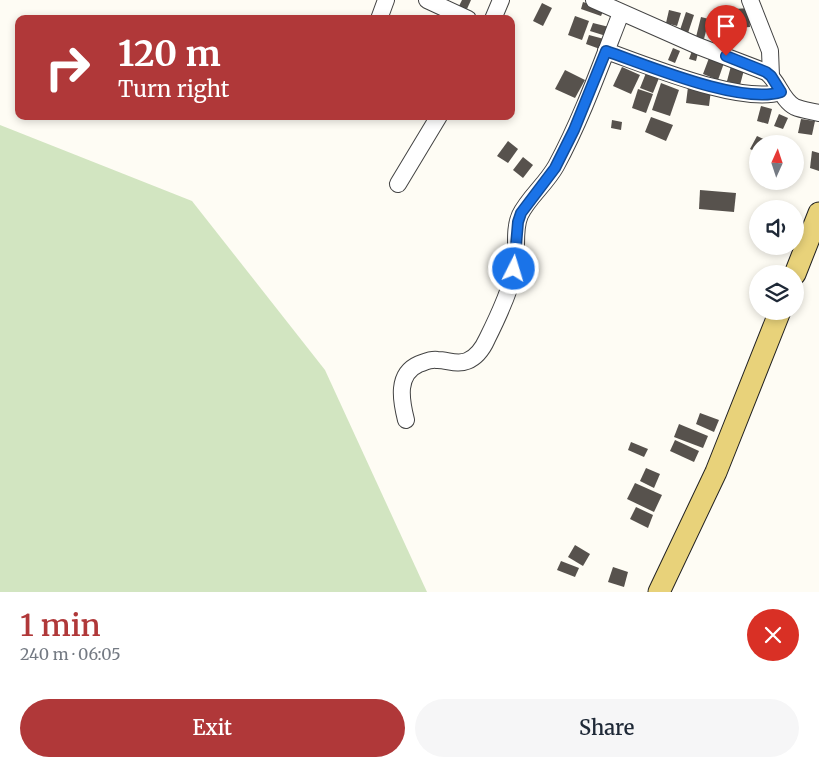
<!DOCTYPE html>
<meta charset="utf-8">
<style>
:root{--surface:#fff;--page:#f6f6f7;--text:#1f2937;--muted:#747a83;--accent:#b03839}
body{margin:0;font-family:Merriweather,serif;background:var(--page);color:var(--text);height:100vh;display:flex;flex-direction:column;font-size:19px;white-space:nowrap}
*{box-sizing:border-box;margin:0}
p{font-size:16px;color:var(--muted)}
.icon{flex:none;width:28px;height:28px;fill:none;stroke:currentColor;stroke-width:2;stroke-linecap:round;stroke-linejoin:round}
.map{position:relative;height:592px;overflow:hidden}
.details{display:flex;flex-direction:column;background:var(--surface);flex:1}
.details>*{flex:none}
.guide{position:absolute;left:15px;top:15px;width:500px;height:105px;border-radius:10px;box-shadow:0 2px 8px #0003;background:#b03839;color:#fff;overflow:hidden}
.needle{width:32px;rotate:3deg}
.tools{position:absolute;left:749px;top:135px;display:grid;gap:10px}
.tools a{display:grid;place-items:center;width:55px;height:55px;border-radius:50%;background:var(--surface);box-shadow:0 2px 8px #0003;font-size:25px}
.pin{position:absolute;display:grid;place-items:center;width:42px;height:42px;color:#fff;margin:-51px -21px;border-radius:50% 50% 50% 0;rotate:-45deg;box-shadow:0 0 5px #0007}
.pin .icon{rotate:45deg}
.me{position:absolute;width:55px;margin:-28px;rotate:5deg;stroke-linejoin:round;filter:drop-shadow(0 0 4px #0008)}
.turn{display:flex;align-items:center;gap:18px;height:105px;padding:0 20px;font-size:22px}
.turn .icon{width:65px;height:65px;stroke-width:2.5}
.turn b{display:block;font-size:35px;line-height:42px}
.round{display:grid;place-items:center;flex:none;width:52px;height:52px;border-radius:26px;background:var(--page)}
.headline{display:flex;align-items:center;justify-content:space-between;height:85px;padding:0 20px}
h1{font-size:30px;font-weight:600;line-height:38px;color:var(--accent)}
.cta{display:flex;gap:10px;margin-top:auto;padding:10px 20px}
.cta a{flex:1;height:58px;border-radius:30px;background:var(--accent);color:#fff;font-size:20px;font-weight:600;line-height:58px;text-align:center}
.cta a+a{background:var(--page);color:var(--text)}
.map>svg:first-child{display:block}
.green{fill:#d2e5c1}
.building{fill:#57524d}
.lines{fill:none;stroke-linecap:round;stroke-linejoin:round}
.minor-casing{stroke:#434343;stroke-width:18}
.major-casing{stroke:#212121;stroke-width:23}
.minor{stroke:#fff;stroke-width:16}
.major{stroke:#e8d27a;stroke-width:21}
.route-casing{stroke:#114b97;stroke-width:12}
.route{stroke:#1a73e8;stroke-width:9}
</style>
<div class="map">
<svg width="819" height="592" viewBox="0 0 819 592">
<rect width="100%" height="100%" fill="#fefcf4"/>
<path class="green" d="M 0,125 L 192,201 L 325,370 L 427,592 L 0,592 Z"/>
<g class="building">
<path d="M 462,0 L 471,0 L 467,9 L 459,6 Z"/>
<path d="M 583,2 L 604,9 L 601,16 L 581,9 Z"/>
<path d="M 542,3 L 552,8 L 543,26 L 533,21 Z"/>
<path d="M 749,8 L 750,27 L 737,28 L 735,9 Z"/>
<path d="M 669,10 L 681,13 L 677,26 L 666,23 Z"/>
<path d="M 686,12 L 694,15 L 688,33 L 680,30 Z"/>
<path d="M 575,16 L 589,21 L 582,40 L 568,35 Z"/>
<path d="M 701,17 L 709,19 L 704,39 L 696,37 Z"/>
<path d="M 718,22 L 729,24 L 725,42 L 714,40 Z"/>
<path d="M 593,23 L 609,27 L 606,36 L 590,31 Z"/>
<path d="M 589,35 L 604,39 L 600,49 L 586,44 Z"/>
<path d="M 673,48 L 680,51 L 675,63 L 668,60 Z"/>
<path d="M 692,51 L 698,53 L 696,61 L 689,59 Z"/>
<path d="M 709,58 L 724,63 L 718,80 L 703,74 Z"/>
<path d="M 731,66 L 744,70 L 740,85 L 727,81 Z"/>
<path d="M 622,67 L 640,75 L 631,94 L 613,86 Z"/>
<path d="M 565,70 L 585,80 L 575,98 L 555,89 Z"/>
<path d="M 646,73 L 659,78 L 653,93 L 640,88 Z"/>
<path d="M 661,83 L 679,90 L 670,116 L 652,110 Z"/>
<path d="M 688,87 L 711,90 L 709,106 L 686,103 Z"/>
<path d="M 638,89 L 653,94 L 646,113 L 632,108 Z"/>
<path d="M 761,106 L 772,109 L 768,124 L 757,121 Z"/>
<path d="M 779,114 L 788,118 L 783,129 L 774,126 Z"/>
<path d="M 651,117 L 673,125 L 666,141 L 645,132 Z"/>
<path d="M 801,119 L 815,121 L 812,135 L 798,133 Z"/>
<path d="M 612,120 L 622,122 L 621,130 L 611,128 Z"/>
<path d="M 757,136 L 774,144 L 758,144 L 758,153 L 750,149 Z"/>
<path d="M 508,141 L 518,149 L 508,163 L 497,156 Z"/>
<path d="M 812,151 L 819,153 L 819,171 L 810,168 Z"/>
<path d="M 523,157 L 533,165 L 523,178 L 513,170 Z"/>
<path d="M 700,190 L 736,193 L 734,212 L 699,209 Z"/>
<path d="M 700,413 L 719,420 L 714,432 L 696,424 Z"/>
<path d="M 679,424 L 708,436 L 703,448 L 674,437 Z"/>
<path d="M 675,440 L 699,451 L 694,462 L 670,451 Z"/>
<path d="M 631,442 L 648,449 L 644,457 L 628,450 Z"/>
<path d="M 646,468 L 660,474 L 654,488 L 640,481 Z"/>
<path d="M 635,483 L 662,495 L 654,512 L 627,499 Z"/>
<path d="M 636,507 L 653,515 L 648,528 L 630,519 Z"/>
<path d="M 575,545 L 590,554 L 583,566 L 568,557 Z"/>
<path d="M 561,561 L 579,568 L 575,577 L 557,570 Z"/>
<path d="M 613,567 L 628,572 L 624,587 L 608,582 Z"/>
</g>
<g class="lines">
<g class="minor-casing">
<g id="minor">
<path d="M 427,0 L 468,19"/>
<path d="M 594,0 L 698,46 L 766,72 C 779,81 781,100 795,107 C 802,110 811,111 819,113"/>
<path d="M 750,0 L 770,51 L 771,76"/>
<path d="M 379,19 L 386,0"/>
<path d="M 493,19 L 501,0"/>
<path d="M 606,51 C 647,65 741,105 781,92"/>
<path d="M 398,184 L 439,116"/>
<path d="M 406,420 C 401,400 396,374 419,364 C 425,362 431,359 437,360 C 448,360 457,365 467,361 C 477,357 483,348 487,339 C 498,317 510,292 515,268 C 518,251 513,231 520,215 C 528,198 546,184 556,166 C 582,118 601,64 621,13"/>
</g>
</g>
<g class="major-casing">
<g id="major">
<path d="M 795,274 L 819,213"/>
<path d="M 659,592 L 716,472 L 780,311"/>
</g>
</g>
<use href="#minor" class="minor"/>
<use href="#major" class="major"/>
</g>
<g class="lines">
<g class="route-casing">
<path id="route" d="M 514,269 L 518,222 L 521,213 L 555,168 L 574,130 L 606,51 C 647,65 741,105 781,92 L 771,76 L 766,72 L 726,56"/>
</g>
<use href="#route" class="route"/>
</g>
</svg>
<div class="tools">
<a><svg class="needle" viewBox="-14 -14 28 28"><path d="M0-13l5 13h-10z" fill="#e53935"/><path d="M0 13l5-13h-10z" fill="#747a83"/></svg></a>
<a><svg class="icon" aria-label="sound" viewBox="0 0 24 24"><path d="M4 9h4l5-4v14l-5-4H4zM17 9q2 3 0 6"/></svg></a>
<a><svg class="icon" aria-label="layers" viewBox="0 0 24 24"><path d="M12 4l9 5-9 5-9-5zM3 14l9 5 9-5"/></svg></a>
</div>
<div class="pin" style="left:726px;top:56px;background:#d93025"><svg class="icon" aria-label="arrive" viewBox="0 0 24 24"><path d="M6 21V4h12l-3 4 3 4H6"/></svg></div>
<svg class="me" style="left:514px;top:269px" viewBox="-20 -20 40 40"><circle r="17" fill="#1a73e8" stroke="#fff" stroke-width="3"/><path d="M0-11L8 9 0 5-8 9z" fill="#fff"/></svg>
<div class="guide">
<div class="turn"><svg class="icon" aria-label="right" viewBox="0 0 24 24"><path d="M7 20v-9h11M14 6l5 5-5 5"/></svg><div><b>120 m</b>Turn right</div></div>
</div>
</div>
<section class="details">
<div class="headline"><div><h1>1 min</h1><p>240 m · 06:05</p></div><a class="round" style="background:#d93025;color:#fff"><svg class="icon" aria-label="close" viewBox="0 0 24 24"><path d="M6 6l12 12M18 6L6 18"/></svg></a></div>
<div class="cta"><a>Exit</a><a>Share</a></div>
</section>
